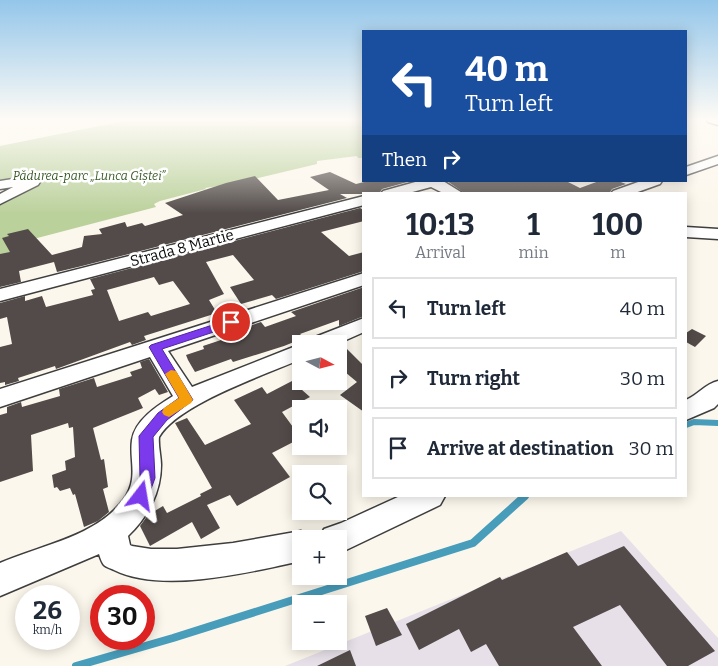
<!DOCTYPE html>
<meta charset="utf-8">
<style>
:root{--surface:#fff;--page:#f2f2f3;--text:#1f2937;--muted:#747a83;--line:#e0e1e3}
body{margin:0;font-family:Bitter,serif;background:var(--page);color:var(--text);height:100vh;display:flex;flex-direction:column;font-size:19px;white-space:nowrap}
*{box-sizing:border-box;margin:0}
p{font-size:16px;color:var(--muted)}
.icon{flex:none;width:28px;height:28px;fill:none;stroke:currentColor;stroke-width:2;stroke-linecap:round;stroke-linejoin:round}
.map{position:relative;flex:1;overflow:hidden}
.sheet{position:absolute;left:362px;top:192px;width:325px;height:305px;display:flex;flex-direction:column;background:var(--surface);border-radius:0px;box-shadow:0 2px 12px #0003}
.sheet>*{flex:none}
.banner{position:absolute;left:362px;top:30px;width:325px;height:152px;border-radius:0px;box-shadow:0 2px 12px #0003;background:#1a4fa0;color:#fff;overflow:hidden}
.needle{width:32px;rotate:97deg}
.fabs{position:absolute;left:292px;top:335px;display:grid;gap:10px}
.fabs a{display:grid;place-items:center;width:55px;height:55px;border-radius:0px;background:var(--surface);box-shadow:0 2px 12px #0003;font-size:25px}
.speed{position:absolute;left:15px;top:585px;display:flex;gap:10px;font-size:25px;font-weight:700;text-align:center}
.speed>*{display:grid;place-content:center;width:65px;height:65px;border-radius:50%;background:var(--surface);box-shadow:0 2px 12px #0003;line-height:1}
.speed small{font-size:12px;font-weight:400}
.speed .limit{border:8px solid #d22;background:#fff;color:#111}
.pin{position:absolute;display:grid;place-items:center;width:42px;height:42px;color:#fff;margin:-21px;border:2px solid #fff;border-radius:50%;box-shadow:0 1px 5px #0007}
.me{position:absolute;width:55px;margin:-28px;rotate:14deg;stroke-linejoin:round;filter:drop-shadow(0 0 4px #0008)}
.turn{display:flex;align-items:center;gap:18px;height:105px;padding:0 20px;font-size:22px}
.turn .icon{width:65px;height:65px;stroke-width:2.5}
.turn b{display:block;font-size:35px;line-height:42px}
.then{display:flex;align-items:center;height:48px;padding:0 20px;background:#0003;gap:10px;font-size:19px}
.eta{display:flex;justify-content:space-evenly;align-items:center;height:85px;text-align:center}
.eta b{font-size:30px;font-weight:700;line-height:35px}
ul{padding:0;list-style:none}
li{display:flex;align-items:center;gap:15px;height:62px;margin:0 10px 8px;padding:0 10px;border:2px solid var(--line);border-radius:0px}
li div{flex:1}
li b{display:block;font-size:19px}
li em{font-style:normal}
.map>svg:first-child{display:block}
.industrial{fill:#e7e0e9}
.forest{fill:#bbd19c}
.lines{fill:none;stroke-linecap:round;stroke-linejoin:round}
.stream-far1{stroke:#489dbb;stroke-width:6}
.stream{stroke:#489dbb;stroke-width:8}
.building{fill:#524b49;fill-rule:evenodd}
.minor-casing{stroke:#3e3e3e;stroke-width:3}
.minor{fill:#fff;fill-rule:evenodd}
.route{fill:#7c3aed;stroke:#51269a}
.slow{fill:#f59e0b}
.labels{text-anchor:middle;dominant-baseline:central;stroke-width:5;stroke-linejoin:round;paint-order:stroke}
.far-park-label{font-size:12px;font-style:italic;fill:#375a25;stroke:#fff}
.street-label{font-size:15px;fill:#0b0b0b;stroke:#fff}
</style>
<div class="map">
<svg width="718" height="666" viewBox="0 0 718 666">
<rect width="100%" height="100%" fill="#fcf7ec"/>
<path class="industrial" d="M 621,531 L 718,638 L 718,666 L 285,666 Z"/>
<path class="forest" d="M 129,120 L 364,120 L 364,158 L 358,158 L 357,156 L 317,161 L 317,164 L 233,184 L 205,188 L 206,189 L 160,201 L 154,204 L 156,207 L 22,242 L 0,263 L 0,203 L 41,180 L 35,178 L 0,184 L 0,146 Z"/>
<g class="lines">
<path class="stream-far1" d="M 686,425 L 694,422 L 718,423"/>
<path class="stream" d="M 76,666 L 173,638 L 473,543 L 525,496"/>
</g>
<g class="building">
<path d="M 330,172 L 356,184 L 368,181 L 411,181 L 382,189 L 379,194 L 340,194 L 347,198 L 82,266 L 57,272 L 54,262 L 19,271 L 21,282 L 0,287 L 0,254 L 10,252 L 2,238 L 9,236 L 7,234 L 28,229 L 52,255 L 82,247 L 84,236 L 102,234 L 99,229 L 125,222 L 127,227 L 142,223 L 145,226 L 183,215 L 165,203 L 226,183 L 255,176 L 278,200 L 329,190 L 310,177 Z"/>
<path d="M 447,181 L 566,181 L 580,188 L 599,181 L 618,181 L 626,184 L 612,189 L 609,194 L 466,194 Z"/>
<path d="M 360,208 L 364,210 L 364,221 L 321,232 L 349,256 L 364,252 L 364,271 L 276,299 L 272,295 L 241,304 L 230,287 L 254,280 L 233,255 L 206,262 L 224,294 L 209,300 L 217,313 L 144,336 L 146,340 L 132,345 L 130,342 L 56,369 L 55,366 L 18,378 L 19,381 L 5,385 L 5,382 L 0,383 L 0,347 L 12,344 L 7,317 L 0,319 L 0,303 L 25,296 L 25,301 L 42,296 L 46,307 L 93,295 L 91,290 L 95,289 L 90,279 ZM 154,277 L 159,285 L 173,281 L 190,304 L 151,316 L 148,312 L 119,321 L 107,290 Z"/>
<path d="M 364,287 L 364,316 L 339,326 L 339,320 L 300,334 L 304,338 L 284,346 L 233,362 L 231,359 L 195,372 L 188,360 L 186,355 L 204,349 L 203,346 L 221,340 L 219,336 L 261,322 L 265,327 L 296,316 L 291,312 Z"/>
<path d="M 692,329 L 706,336 L 695,347 L 686,342 L 686,333 Z"/>
<path d="M 342,344 L 364,366 L 364,412 L 340,395 L 357,382 L 339,367 L 339,345 Z"/>
<path d="M 149,359 L 168,392 L 159,395 L 155,389 L 138,398 L 143,408 L 93,428 L 101,460 L 104,459 L 108,487 L 103,489 L 109,512 L 98,521 L 84,527 L 75,494 L 73,495 L 70,488 L 60,491 L 57,487 L 54,488 L 52,475 L 66,470 L 65,461 L 75,457 L 73,427 L 69,428 L 68,423 L 31,435 L 33,471 L 0,482 L 0,415 L 7,413 L 7,407 L 21,402 L 22,407 L 60,396 L 59,389 L 94,378 L 97,387 L 132,376 L 130,372 L 142,368 L 140,362 Z"/>
<path d="M 292,381 L 310,397 L 282,412 L 301,438 L 272,453 L 290,477 L 237,506 L 230,495 L 207,505 L 220,528 L 201,539 L 192,522 L 150,546 L 140,526 L 148,515 L 163,506 L 167,513 L 201,496 L 200,494 L 212,488 L 175,423 L 187,418 L 205,445 L 251,424 L 234,400 L 262,387 L 267,394 Z"/>
<path d="M 624,546 L 715,651 L 688,666 L 667,666 L 620,605 L 573,627 L 602,666 L 499,666 L 486,644 L 471,652 L 459,629 L 419,650 L 406,624 L 500,577 L 502,580 L 567,552 L 578,566 Z"/>
<path d="M 387,608 L 402,635 L 376,646 L 365,616 Z"/>
<path d="M 350,650 L 356,666 L 317,666 Z"/>
</g>
<g class="lines">
<g class="minor-casing">
<g id="minor">
<path d="M 707,120 L 718,120 L 718,125 L 708,122 Z"/>
<path d="M 718,156 L 718,164 L 686,175 L 686,167 Z"/>
<path d="M 25,177 L 38,179 L 40,182 L 38,185 L 0,204 L 0,194 L 13,187 L 0,189 L 0,181 Z"/>
<path d="M 419,181 L 443,181 L 464,194 L 445,194 L 431,187 L 405,194 L 381,194 L 383,191 Z"/>
<path d="M 641,181 L 662,181 L 660,184 L 632,194 L 611,194 L 613,191 Z"/>
<path d="M 364,196 L 364,205 L 0,301 L 0,289 Z"/>
<path d="M 686,227 L 718,229 L 718,239 L 686,237 Z"/>
<path d="M 364,273 L 364,285 L 168,351 L 192,387 L 301,344 L 301,359 C 265,375 178,404 159,437 C 158,446 161,456 161,465 C 161,492 148,517 128,536 L 130,545 L 132,546 L 151,549 L 177,549 L 233,543 L 301,531 L 312,536 L 314,539 L 301,539 L 301,561 C 251,572 162,594 114,570 C 112,569 106,567 104,565 C 102,563 100,557 99,554 L 0,596 L 0,563 C 41,545 96,537 124,499 C 139,478 129,460 132,440 C 135,420 157,406 173,396 L 150,357 L 0,407 L 0,389 Z"/>
<path d="M 364,318 L 364,332 L 337,344 L 307,344 L 310,339 Z"/>
<path d="M 718,381 L 718,404 L 714,408 L 686,420 L 686,400 C 698,395 705,384 718,381 Z"/>
<path d="M 400,496 L 445,496 L 440,505 L 346,550 L 339,552 L 339,539 L 319,539 L 324,529 L 341,523 Z"/>
</g>
</g>
<use href="#minor" class="minor"/>
</g>
<linearGradient id="sky" x2="0" y2="1"><stop stop-color="#94c6ea"/><stop offset="0.56" stop-color="#fefbf6"/><stop offset="1" stop-color="#fefbf6" stop-opacity="0"/></linearGradient>
<rect width="718" height="213" fill="url(#sky)"/>
<path class="route" d="M 231,319 L 235,320 L 236,322 L 235,325 L 162,349 L 193,400 L 167,420 L 153,437 L 155,478 L 147,500 L 141,502 L 136,500 L 133,496 L 140,478 L 139,436 L 158,413 L 179,398 L 149,347 L 151,345 Z"/>
<path class="slow" d="M 171,370 L 176,371 L 193,400 L 191,403 L 169,417 L 164,415 L 162,412 L 164,408 L 179,398 L 165,374 Z"/>
<g class="labels">
<g class="far-park-label">
<text x="89" y="176">Pădurea-parc „Lunca Gîștei”</text>
</g>
<g class="street-label">
<text transform="translate(182 248) rotate(-15)">Strada 8 Martie</text>
</g>
</g>
</svg>
<div class="fabs">
<a><svg class="needle" viewBox="-14 -14 28 28"><path d="M0-13l5 13h-10z" fill="#e53935"/><path d="M0 13l5-13h-10z" fill="#747a83"/></svg></a>
<a><svg class="icon" aria-label="sound" viewBox="0 0 24 24"><path d="M4 9h4l5-4v14l-5-4H4zM17 9q2 3 0 6"/></svg></a>
<a><svg class="icon" aria-label="search" viewBox="0 0 24 24"><circle cx="10" cy="10" r="6"/><path d="M15 15l6 6"/></svg></a>
<a>+</a>
<a>−</a>
</div>
<div class="speed"><div>26<small>km/h</small></div><div class="limit">30</div></div>
<div class="pin" style="left:231px;top:322px;background:#d93025"><svg class="icon" aria-label="arrive" viewBox="0 0 24 24"><path d="M6 21V4h12l-3 4 3 4H6"/></svg></div>
<svg class="me" style="left:141px;top:496px" viewBox="-20 -20 40 40"><path d="M0-17L14 15 0 8-14 15z" fill="#7c3aed" stroke="#fff" stroke-width="4"/></svg>
<div class="banner">
<div class="turn"><svg class="icon" aria-label="left" viewBox="0 0 24 24"><path d="M17 20v-9H6M10 6l-5 5 5 5"/></svg><div><b>40 m</b>Turn left</div></div>
<div class="then">Then<svg class="icon" aria-label="right" viewBox="0 0 24 24"><path d="M7 20v-9h11M14 6l5 5-5 5"/></svg></div>
</div>
<section class="sheet">
<div class="eta">
<div><b>10:13</b><p>Arrival</p></div>
<div><b>1</b><p>min</p></div>
<div><b>100</b><p>m</p></div>
</div>
<ul>
<li><svg class="icon" aria-label="left" viewBox="0 0 24 24"><path d="M17 20v-9H6M10 6l-5 5 5 5"/></svg><div><b>Turn left</b></div><em>40 m</em></li>
<li><svg class="icon" aria-label="right" viewBox="0 0 24 24"><path d="M7 20v-9h11M14 6l5 5-5 5"/></svg><div><b>Turn right</b></div><em>30 m</em></li>
<li><svg class="icon" aria-label="arrive" viewBox="0 0 24 24"><path d="M6 21V4h12l-3 4 3 4H6"/></svg><div><b>Arrive at destination</b></div><em>30 m</em></li>
</ul>
</section>
</div>
